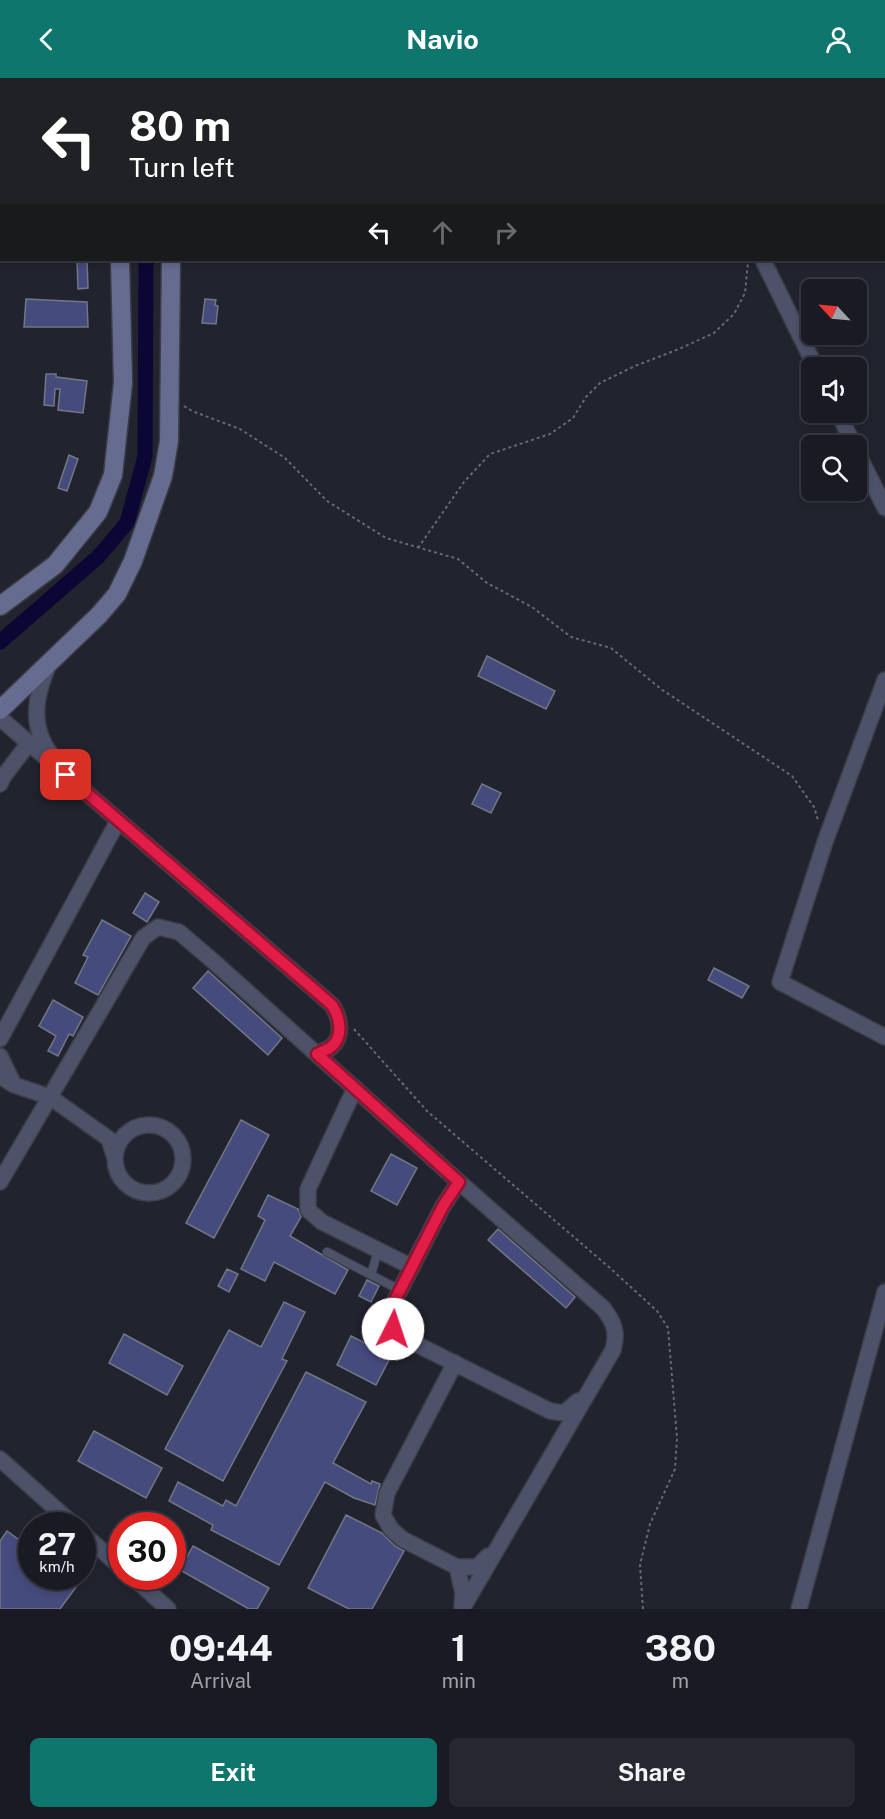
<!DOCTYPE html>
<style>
:root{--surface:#191a23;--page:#262730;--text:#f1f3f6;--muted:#9fa1a6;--line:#373841;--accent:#0f766e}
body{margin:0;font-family:"Public Sans",sans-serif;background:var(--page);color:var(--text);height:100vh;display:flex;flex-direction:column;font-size:22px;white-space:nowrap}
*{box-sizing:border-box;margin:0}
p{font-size:20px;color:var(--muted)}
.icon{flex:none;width:33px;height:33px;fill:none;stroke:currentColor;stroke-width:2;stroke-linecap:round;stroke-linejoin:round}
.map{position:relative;height:1531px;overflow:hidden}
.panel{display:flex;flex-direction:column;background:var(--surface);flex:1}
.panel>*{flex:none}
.top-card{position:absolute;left:0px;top:0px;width:885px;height:183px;box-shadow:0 3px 9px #0003,0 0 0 2px var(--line);background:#202124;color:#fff;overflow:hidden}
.needle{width:39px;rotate:296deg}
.buttons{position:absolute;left:801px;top:201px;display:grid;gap:12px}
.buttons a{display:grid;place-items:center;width:66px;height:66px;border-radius:9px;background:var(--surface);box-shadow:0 3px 9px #0003,0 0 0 2px var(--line);font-size:30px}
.speed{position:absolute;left:18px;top:1434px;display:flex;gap:12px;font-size:30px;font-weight:700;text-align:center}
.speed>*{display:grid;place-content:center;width:78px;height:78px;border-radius:50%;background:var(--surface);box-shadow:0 3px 9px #0003,0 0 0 2px var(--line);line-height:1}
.speed small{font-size:15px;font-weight:400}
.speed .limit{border:9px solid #d22;background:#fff;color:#111}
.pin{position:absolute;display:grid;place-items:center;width:51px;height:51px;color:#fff;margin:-26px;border-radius:12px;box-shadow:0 3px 9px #0006}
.me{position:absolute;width:66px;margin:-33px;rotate:4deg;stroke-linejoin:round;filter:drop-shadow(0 0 4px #0008)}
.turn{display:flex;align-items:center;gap:21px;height:126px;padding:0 30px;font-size:27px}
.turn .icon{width:78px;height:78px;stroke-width:2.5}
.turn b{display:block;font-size:42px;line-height:51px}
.lanes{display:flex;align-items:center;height:57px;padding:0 30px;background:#0003;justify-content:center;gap:30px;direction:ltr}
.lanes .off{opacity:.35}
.eta{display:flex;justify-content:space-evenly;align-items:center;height:102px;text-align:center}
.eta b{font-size:36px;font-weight:700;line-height:42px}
.action{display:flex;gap:12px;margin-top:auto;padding:12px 30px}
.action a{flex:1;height:69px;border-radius:9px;background:var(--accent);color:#fff;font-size:24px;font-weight:700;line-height:69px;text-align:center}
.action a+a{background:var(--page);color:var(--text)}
header{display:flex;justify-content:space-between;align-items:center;height:78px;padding:0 30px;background:var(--accent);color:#fff;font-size:27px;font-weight:700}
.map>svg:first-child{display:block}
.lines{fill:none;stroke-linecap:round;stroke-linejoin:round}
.canal{stroke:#0b0634;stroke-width:15}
.building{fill:#464b7e;stroke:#737684;stroke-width:1.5}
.lane-casing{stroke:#3b3d48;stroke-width:10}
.street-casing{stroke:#3b3d48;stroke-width:18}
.secondary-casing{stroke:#3b3d48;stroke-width:21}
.path{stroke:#666873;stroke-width:2;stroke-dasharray:3 3;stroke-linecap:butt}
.lane{stroke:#4e5269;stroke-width:8}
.street{stroke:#4e5269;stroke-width:15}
.secondary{stroke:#666b90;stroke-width:18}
.route-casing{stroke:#92132f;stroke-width:15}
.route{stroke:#e11d48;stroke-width:10}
</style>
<header><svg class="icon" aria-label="back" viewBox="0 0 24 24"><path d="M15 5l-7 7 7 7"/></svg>Navio<svg class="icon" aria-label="person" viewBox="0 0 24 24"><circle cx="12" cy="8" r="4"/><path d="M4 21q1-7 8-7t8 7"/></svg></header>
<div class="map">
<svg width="885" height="1531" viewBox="0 0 885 1531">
<rect width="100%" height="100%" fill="#21232f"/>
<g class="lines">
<g class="canal">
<path d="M 146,2 L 146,0"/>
<path d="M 0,564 L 98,479 L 127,445 L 145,378 L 146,182"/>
</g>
</g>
<g class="building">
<path d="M 77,182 L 87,182 L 88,210 L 78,211 Z"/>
<path d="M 26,221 L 87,224 L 88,249 L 24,249 Z"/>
<path d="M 205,221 L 216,222 L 215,227 L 218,228 L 216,246 L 202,245 Z"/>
<path d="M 46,296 L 56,296 L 56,299 L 87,303 L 83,335 L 58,332 L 60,311 L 55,311 L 54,328 L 44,327 Z"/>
<path d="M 69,377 L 78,381 L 67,413 L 58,410 Z"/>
<path d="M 487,578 L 555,613 L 546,631 L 478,598 Z"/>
<path d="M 482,706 L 501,715 L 491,735 L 472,726 Z"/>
<path d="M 145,815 L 159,824 L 147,844 L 133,835 Z"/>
<path d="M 102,842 L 131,858 L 98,917 L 75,905 L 88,879 L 83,877 Z"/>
<path d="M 714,890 L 749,908 L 742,920 L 708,902 Z"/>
<path d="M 208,893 L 282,960 L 268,977 L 193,910 Z"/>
<path d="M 53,922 L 83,939 L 73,958 L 69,956 L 58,978 L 48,973 L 56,958 L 39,948 Z"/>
<path d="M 241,1042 L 269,1057 L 214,1160 L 186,1145 Z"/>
<path d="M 391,1076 L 417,1090 L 397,1127 L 371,1113 Z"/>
<path d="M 268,1117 L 298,1131 L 301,1139 L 290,1158 L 348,1192 L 335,1216 L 274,1184 L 265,1203 L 241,1191 L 265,1142 L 258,1138 Z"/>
<path d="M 498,1151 L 575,1219 L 566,1230 L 488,1162 Z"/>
<path d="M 227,1191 L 238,1196 L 229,1214 L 218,1208 Z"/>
<path d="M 367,1202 L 379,1208 L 371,1224 L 359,1218 Z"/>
<path d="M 284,1224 L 305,1234 L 282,1281 L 287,1283 L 223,1403 L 165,1371 L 229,1252 L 261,1269 Z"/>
<path d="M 124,1256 L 183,1288 L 167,1317 L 109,1285 Z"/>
<path d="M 351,1258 L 391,1278 L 376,1307 L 337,1287 Z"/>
<path d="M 306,1294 L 366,1324 L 333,1385 L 371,1406 L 372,1403 L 380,1406 L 375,1427 L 354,1420 L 325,1404 L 279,1487 L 211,1452 L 213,1447 L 169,1423 L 178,1404 L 223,1428 L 226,1422 L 236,1428 Z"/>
<path d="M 94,1353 L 162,1390 L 146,1420 L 78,1383 Z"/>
<path d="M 346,1437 L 382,1455 L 395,1468 L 404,1473 L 372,1531 L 349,1531 L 308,1510 Z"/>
<path d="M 7,1453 L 32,1471 L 32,1498 L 70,1498 L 79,1505 L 60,1531 L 0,1531 L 0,1463 Z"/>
<path d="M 193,1468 L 269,1510 L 257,1531 L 249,1531 L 180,1492 Z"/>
</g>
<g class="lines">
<g class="lane-casing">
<g id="lane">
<path d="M 327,1174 L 400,1212"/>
<path d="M 371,1197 L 378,1172"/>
</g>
</g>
<g class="street-casing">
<g id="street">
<path d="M 884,48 L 885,49"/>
<path d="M 763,182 L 816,290"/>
<path d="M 838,334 L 854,368"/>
<path d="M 856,372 L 885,430"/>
<path d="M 49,586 C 35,618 29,649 52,678"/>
<path d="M 885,602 L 825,764 L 780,904 L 885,959"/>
<path d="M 0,640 L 332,927 C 340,939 344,959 331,969 C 327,972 321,974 317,976"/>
<path d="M 0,706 L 3,699 L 29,665"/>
<path d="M 0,961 L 118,743"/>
<path d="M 0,978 L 13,1005"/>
<path d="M 0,998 L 14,1007 L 50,1019 L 109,1061 L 114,1077"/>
<path d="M 355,1010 L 308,1111 L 308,1132 L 322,1144 L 412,1189"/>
<circle cx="149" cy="1081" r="34"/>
<path d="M 0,1104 L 143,860 L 158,849 L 179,854 L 213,883 L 459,1104 L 603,1230 C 614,1244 618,1254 613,1272 L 462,1531"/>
<path d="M 459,1104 L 443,1128 L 396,1220 L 390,1237 L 393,1251 L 408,1262 L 550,1333 L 564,1335 L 578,1323"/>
<path d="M 455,1285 L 387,1415 L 383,1437 L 391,1451 L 402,1461 L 457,1489 L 477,1489 L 488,1478"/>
<path d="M 0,1381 L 75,1448"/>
<path d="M 82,1455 L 122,1490"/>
<path d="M 457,1489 L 463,1515 L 462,1528"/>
<path d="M 132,1498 L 168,1531"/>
<path d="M 799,1531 L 885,1214"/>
</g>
</g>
<g class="secondary-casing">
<g id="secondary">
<path d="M 119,0 L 119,2"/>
<path d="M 178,2 L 178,0"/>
<path d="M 0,528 L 55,487 L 98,434 L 113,397 L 123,305 L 120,182"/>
<path d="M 0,632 L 99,537 L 117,516 L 133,483 L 163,398 L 169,363 L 171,182"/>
</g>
</g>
<g class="path">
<path d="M 184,328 L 192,333 L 240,351 L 285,380 L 327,423 L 386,460 L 458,481 L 487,505 L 532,529 L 571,559 L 611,570 L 661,611 L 792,698 L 814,729 L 818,742"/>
<path d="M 418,470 L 464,404 L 490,376 L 550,356 L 573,340 L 586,319 L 600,305 L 635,288 L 679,271 L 714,255 L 734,236 L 745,215 L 748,184"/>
<path d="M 354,951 L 427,1033 L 610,1190 L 657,1233 L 668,1250 L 677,1360 L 675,1391 L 650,1446 L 640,1487 L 643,1531"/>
</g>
<use href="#lane" class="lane"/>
<use href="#street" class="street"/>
<use href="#secondary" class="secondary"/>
</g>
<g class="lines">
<g class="route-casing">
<path id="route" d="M 66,697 L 332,927 C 340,939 344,959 331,969 C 327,972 321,974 317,976 L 459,1104 L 443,1128 L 396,1220 L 390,1237 L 393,1251"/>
</g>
<use href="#route" class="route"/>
</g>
</svg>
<div class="buttons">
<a><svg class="needle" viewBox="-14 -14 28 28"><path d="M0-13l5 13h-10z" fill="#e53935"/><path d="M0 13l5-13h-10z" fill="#9fa1a6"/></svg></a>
<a><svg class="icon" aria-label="sound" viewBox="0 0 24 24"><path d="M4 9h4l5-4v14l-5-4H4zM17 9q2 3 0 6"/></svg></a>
<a><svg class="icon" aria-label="search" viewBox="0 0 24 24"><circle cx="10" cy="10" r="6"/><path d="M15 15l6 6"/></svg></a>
</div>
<div class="speed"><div>27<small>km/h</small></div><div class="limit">30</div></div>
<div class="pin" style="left:66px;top:697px;background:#d93025"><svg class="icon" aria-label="arrive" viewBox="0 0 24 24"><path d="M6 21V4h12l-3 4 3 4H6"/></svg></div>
<svg class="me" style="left:393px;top:1251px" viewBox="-20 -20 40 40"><circle r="19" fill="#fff"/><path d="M0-13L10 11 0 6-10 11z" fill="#e11d48"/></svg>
<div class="top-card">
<div class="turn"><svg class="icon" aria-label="left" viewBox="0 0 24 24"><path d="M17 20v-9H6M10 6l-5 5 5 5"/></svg><div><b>80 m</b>Turn left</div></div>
<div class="lanes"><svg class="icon" aria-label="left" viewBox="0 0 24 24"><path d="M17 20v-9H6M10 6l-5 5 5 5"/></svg><svg class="icon off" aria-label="ahead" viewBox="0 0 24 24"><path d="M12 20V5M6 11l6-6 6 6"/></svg><svg class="icon off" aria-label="right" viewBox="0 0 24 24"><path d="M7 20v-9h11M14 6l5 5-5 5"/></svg></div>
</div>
</div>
<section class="panel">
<div class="eta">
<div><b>09:44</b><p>Arrival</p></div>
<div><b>1</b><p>min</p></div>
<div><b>380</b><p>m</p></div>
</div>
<div class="action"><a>Exit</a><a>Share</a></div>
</section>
